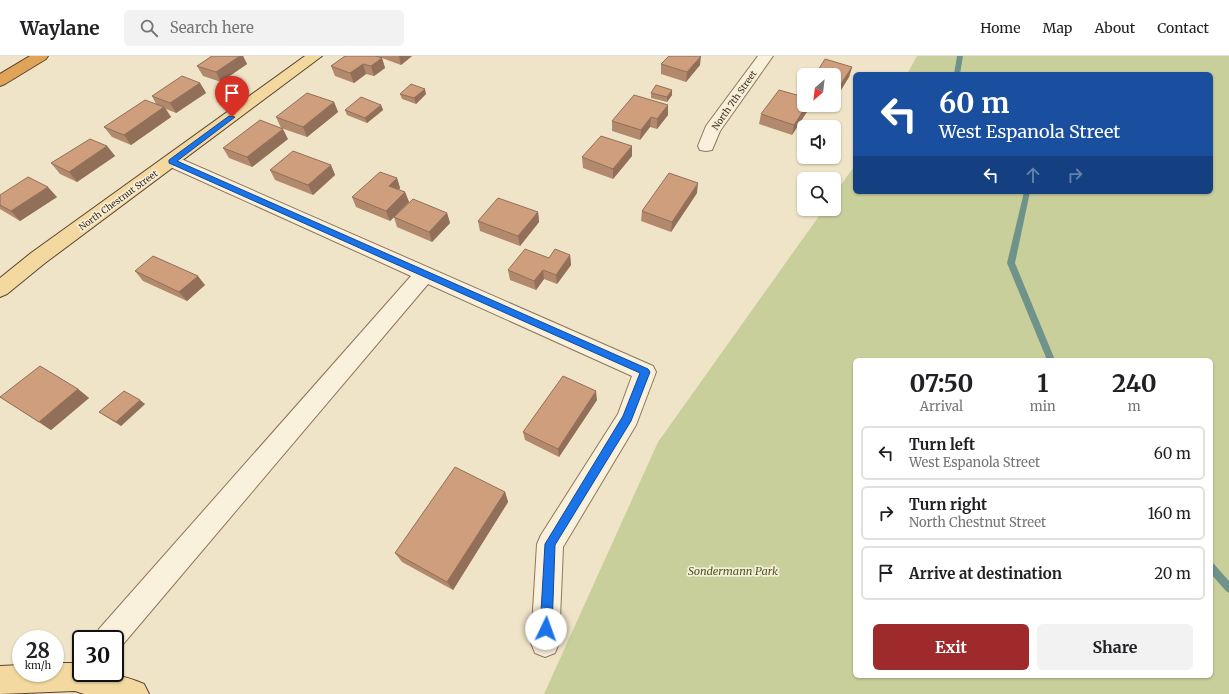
<!DOCTYPE html>
<style>
:root{--surface:#fff;--page:#f2f2f2;--text:#202124;--muted:#757577;--line:#e0e0e0;--accent:#9e2a2b}
body{margin:0;font-family:Merriweather,serif;background:var(--page);color:var(--text);height:100vh;display:flex;flex-direction:column;font-size:15px;white-space:nowrap}
*{box-sizing:border-box;margin:0}
p{font-size:13px;color:var(--muted)}
.icon{flex:none;width:22px;height:22px;fill:none;stroke:currentColor;stroke-width:2;stroke-linecap:round;stroke-linejoin:round}
.map{position:relative;flex:1;overflow:hidden}
.drawer{position:absolute;left:853px;top:302px;width:360px;height:320px;display:flex;flex-direction:column;background:var(--surface);border-radius:6px;box-shadow:0 1px 3px #0004}
.drawer>*{flex:none}
.hud{position:absolute;left:853px;top:16px;width:360px;height:122px;border-radius:6px;box-shadow:0 1px 3px #0004;background:#1a4fa0;color:#fff;overflow:hidden}
.needle{width:26px;rotate:208deg}
.buttons{position:absolute;left:797px;top:12px;display:grid;gap:8px}
.buttons a{display:grid;place-items:center;width:44px;height:44px;border-radius:6px;background:var(--surface);box-shadow:0 1px 3px #0004;font-size:20px}
.speed{position:absolute;left:12px;top:574px;display:flex;gap:8px;font-size:20px;font-weight:700;text-align:center}
.speed>*{display:grid;place-content:center;width:52px;height:52px;border-radius:50%;background:var(--surface);box-shadow:0 1px 3px #0004;line-height:1}
.speed small{font-size:10px;font-weight:400}
.speed .limit{border:2px solid #111;border-radius:6px;background:#fff;color:#111}
.pin{position:absolute;display:grid;place-items:center;width:34px;height:34px;color:#fff;margin:-41px -17px;border-radius:50% 50% 50% 0;rotate:-45deg;box-shadow:0 0 4px #0007}
.pin .icon{rotate:45deg}
.me{position:absolute;width:44px;margin:-22px;rotate:3deg;stroke-linejoin:round;filter:drop-shadow(0 0 3px #0008)}
.turn{display:flex;align-items:center;gap:14px;height:84px;padding:0 20px;font-size:18px}
.turn .icon{width:52px;height:52px;stroke-width:2.5}
.turn b{display:block;font-size:28px;line-height:34px}
.lanes{display:flex;align-items:center;height:38px;padding:0 20px;background:#0003;justify-content:center;gap:20px;direction:ltr}
.lanes .off{opacity:.35}
.eta{display:flex;justify-content:space-evenly;align-items:center;height:68px;text-align:center}
.eta b{font-size:24px;font-weight:700;line-height:28px}
.cta{display:flex;gap:8px;margin-top:auto;padding:8px 20px}
.cta a{flex:1;height:46px;border-radius:6px;background:var(--accent);color:#fff;font-size:16px;font-weight:700;line-height:46px;text-align:center}
.cta a+a{background:var(--page);color:var(--text)}
ul{padding:0;list-style:none}
li{display:flex;align-items:center;gap:12px;height:54px;margin:0 8px 6px;padding:0 12px;border:2px solid var(--line);border-radius:6px}
li div{flex:1}
li b{display:block;font-size:15px}
li em{font-style:normal}
header{display:flex;align-items:center;gap:24px;box-sizing:border-box;height:56px;padding:0 20px;background:var(--surface);border-bottom:1px solid var(--line)}
header strong{font-size:19px}
nav{display:flex;gap:22px;margin-inline-start:auto;font-size:14px}
.search{width:280px;height:36px;background:var(--page);display:flex;align-items:center;gap:10px;box-sizing:border-box;padding:0 14px;border-radius:6px;color:var(--muted);font-size:15px}
.map>svg:first-child{display:block}
.green{fill:#c9cf9b;fill-rule:evenodd}
.lines{fill:none;stroke-linecap:round;stroke-linejoin:round}
.stream{fill:#6f938a;fill-rule:evenodd}
.minor-casing{stroke:#8d765c;stroke-width:2}
.major-casing{stroke:#5b4430;stroke-width:2}
.highway-casing{stroke:#5b4430;stroke-width:2}
.minor{fill:#faf1dc;fill-rule:evenodd}
.major{fill:#f3d9a0;fill-rule:evenodd}
.highway{fill:#e0a458;fill-rule:evenodd}
.wall{fill:#b2896c}
.shaded-wall{fill:#916f58}
.building{fill:#cf9f7d;stroke:#916f58}
.route{fill:#1a73e8;stroke:#114b97}
.labels{text-anchor:middle;dominant-baseline:central;stroke-width:3.5;stroke-linejoin:round;paint-order:stroke}
.far-street-label{font-size:9px;fill:#3d2e20;stroke:#f7eed8}
.park-label{font-size:11px;font-style:italic;fill:#4d5a26;stroke:#f7eed8}
</style>
<header>
<strong>Waylane</strong>
<div class="search"><svg class="icon" aria-label="search" viewBox="0 0 24 24"><circle cx="10" cy="10" r="6"/><path d="M15 15l6 6"/></svg>Search here</div>
<nav><a>Home</a><a>Map</a><a>About</a><a>Contact</a></nav>
</header>
<div class="map">
<svg width="1229" height="638" viewBox="0 0 1229 638">
<rect width="100%" height="100%" fill="#f0e4c8"/>
<path class="green" d="M 917,0 L 1229,0 L 1229,638 L 544,638 L 658,386 L 824,153 L 834,153 L 834,139 L 855,109 L 855,136 L 1211,136 L 1211,18 L 907,18 ZM 855,304 L 1211,304 L 1211,620 L 855,620 Z"/>
<g class="lines">
<g class="stream">
<path d="M 957,0 L 963,0 L 960,18 L 954,18 Z"/>
<path d="M 1024,136 L 1030,136 L 1015,207 L 1055,304 L 1047,304 L 1007,207 Z"/>
<path d="M 1211,506 L 1214,508 L 1229,525 L 1229,537 L 1226,535 L 1211,518 Z"/>
</g>
<g class="minor-casing">
<g id="minor">
<path d="M 758,0 L 773,0 L 720,75 L 712,94 L 706,95 L 700,94 L 698,90 L 706,70 Z"/>
<path d="M 172,99 L 653,310 L 656,316 L 636,369 L 563,491 L 559,587 L 555,597 L 545,601 L 535,597 L 531,587 L 537,488 L 541,479 L 618,358 L 632,320 L 428,228 L 119,593 L 115,594 L 115,583 L 95,583 L 99,573 L 411,220 L 166,109 L 163,105 L 166,101 Z"/>
</g>
</g>
<g class="major-casing">
<g id="major">
<path d="M 305,0 L 322,0 L 45,207 L 7,238 L 0,241 L 0,222 L 31,197 Z"/>
<path d="M 55,607 L 75,607 L 81,608 L 81,617 C 106,617 121,618 144,628 L 149,638 L 84,638 L 75,635 L 0,638 L 0,610 L 21,609 L 21,617 L 55,617 Z"/>
</g>
</g>
<g class="highway-casing">
<path id="highway" d="M 30,0 L 48,0 L 46,3 L 5,28 L 0,30 L 0,18 Z"/>
</g>
<use href="#minor" class="minor"/>
<use href="#major" class="major"/>
<use href="#highway" class="highway"/>
</g>
<g class="wall">
<path d="M 212,0 L 243,0 L 247,8 L 221,26 L 203,20 L 197,10 Z"/>
<path d="M 345,0 L 412,0 L 401,9 L 382,2 L 385,12 L 374,20 L 366,18 L 354,27 L 335,20 L 331,10 Z"/>
<path d="M 661,8 L 700,9 L 686,26 L 661,18 Z"/>
<path d="M 852,11 L 849,21 L 836,42 L 834,41 L 834,19 Z"/>
<path d="M 200,27 L 206,37 L 176,57 L 166,53 L 171,61 L 131,89 L 112,81 L 104,71 L 156,48 L 152,40 Z"/>
<path d="M 672,34 L 672,39 L 667,46 L 651,42 L 651,37 Z"/>
<path d="M 400,38 L 426,38 L 416,48 L 402,43 Z"/>
<path d="M 334,46 L 338,56 L 307,81 L 281,72 L 276,61 Z"/>
<path d="M 381,49 L 383,54 L 367,67 L 347,59 L 345,54 Z"/>
<path d="M 668,49 L 668,59 L 657,73 L 650,71 L 640,84 L 612,75 L 612,65 Z"/>
<path d="M 804,49 L 810,49 L 808,54 L 792,79 L 759,68 L 761,58 Z"/>
<path d="M 288,83 L 252,111 L 229,102 L 223,92 Z"/>
<path d="M 107,90 L 115,100 L 77,126 L 60,118 L 51,107 Z"/>
<path d="M 632,90 L 632,100 L 613,123 L 583,112 L 582,101 Z"/>
<path d="M 331,109 L 335,119 L 313,139 L 275,124 L 270,114 Z"/>
<path d="M 397,122 L 400,132 L 399,134 L 405,136 L 409,146 L 395,160 L 447,157 L 450,167 L 432,186 L 397,171 L 394,161 L 390,165 L 356,151 L 352,141 Z"/>
<path d="M 697,137 L 671,176 L 641,165 L 642,155 Z"/>
<path d="M 0,139 L 57,141 L 20,165 L 0,153 Z"/>
<path d="M 538,156 L 539,166 L 520,190 L 480,175 L 478,165 Z"/>
<path d="M 570,199 L 571,209 L 557,228 L 544,223 L 536,234 L 510,224 L 508,214 L 549,202 Z"/>
<path d="M 135,215 L 205,229 L 187,245 L 143,225 Z"/>
<path d="M 78,333 L 89,342 L 51,374 L 0,341 Z"/>
<path d="M 597,344 L 559,401 L 525,384 L 523,376 Z"/>
<path d="M 145,348 L 121,370 L 105,360 L 99,356 Z"/>
<path d="M 505,436 L 508,446 L 453,534 L 402,506 L 395,497 Z"/>
</g>
<g class="shaded-wall">
<path d="M 240,0 L 243,0 L 247,8 L 221,26 L 216,16 Z"/>
<path d="M 399,0 L 412,0 L 401,9 Z"/>
<path d="M 701,0 L 700,9 L 686,26 L 687,16 Z"/>
<path d="M 382,2 L 385,12 L 374,20 L 371,10 Z"/>
<path d="M 363,8 L 366,18 L 354,27 L 350,17 Z"/>
<path d="M 852,11 L 849,21 L 836,42 L 839,31 Z"/>
<path d="M 200,27 L 206,37 L 176,57 L 170,47 Z"/>
<path d="M 425,33 L 426,38 L 416,48 L 414,42 Z"/>
<path d="M 672,34 L 672,39 L 667,46 L 667,41 Z"/>
<path d="M 334,46 L 338,56 L 307,81 L 303,71 Z"/>
<path d="M 381,49 L 383,54 L 367,67 L 365,62 Z"/>
<path d="M 668,49 L 668,59 L 657,73 L 657,63 Z"/>
<path d="M 807,49 L 810,49 L 808,54 L 792,79 L 794,69 Z"/>
<path d="M 164,51 L 171,61 L 131,89 L 124,79 Z"/>
<path d="M 651,61 L 650,71 L 640,84 L 641,74 Z"/>
<path d="M 283,73 L 288,83 L 252,111 L 247,101 Z"/>
<path d="M 107,90 L 115,100 L 77,126 L 69,116 Z"/>
<path d="M 632,90 L 632,100 L 613,123 L 613,113 Z"/>
<path d="M 331,109 L 335,119 L 313,139 L 308,129 Z"/>
<path d="M 397,122 L 400,132 L 393,140 L 389,130 Z"/>
<path d="M 698,127 L 697,137 L 671,176 L 672,166 Z"/>
<path d="M 48,131 L 57,141 L 20,165 L 11,155 Z"/>
<path d="M 405,136 L 409,146 L 390,165 L 386,155 Z"/>
<path d="M 538,156 L 539,166 L 520,190 L 518,180 Z"/>
<path d="M 447,157 L 450,167 L 432,186 L 429,176 Z"/>
<path d="M 570,199 L 571,209 L 557,228 L 556,219 Z"/>
<path d="M 543,214 L 544,223 L 536,234 L 534,225 Z"/>
<path d="M 198,220 L 205,229 L 187,245 L 179,236 Z"/>
<path d="M 78,333 L 89,342 L 51,374 L 39,366 Z"/>
<path d="M 596,335 L 597,344 L 559,401 L 558,393 Z"/>
<path d="M 140,344 L 145,348 L 121,370 L 116,366 Z"/>
<path d="M 505,436 L 508,446 L 453,534 L 447,526 Z"/>
</g>
<g class="building">
<path d="M 212,0 L 240,0 L 216,16 L 197,10 Z"/>
<path d="M 345,0 L 376,0 L 382,2 L 371,10 L 363,8 L 350,17 L 331,10 Z"/>
<path d="M 669,0 L 701,0 L 687,16 L 661,8 Z"/>
<path d="M 825,3 L 852,11 L 839,31 L 834,30 L 834,19 L 815,19 Z"/>
<path d="M 182,20 L 200,27 L 170,47 L 152,40 Z"/>
<path d="M 411,28 L 425,33 L 414,42 L 400,38 Z"/>
<path d="M 656,29 L 672,34 L 667,41 L 651,37 Z"/>
<path d="M 779,34 L 804,41 L 804,49 L 807,49 L 794,69 L 761,58 Z"/>
<path d="M 307,37 L 334,46 L 303,71 L 276,61 Z"/>
<path d="M 634,39 L 668,49 L 657,63 L 651,61 L 641,74 L 612,65 Z"/>
<path d="M 361,41 L 381,49 L 365,62 L 345,54 Z"/>
<path d="M 145,44 L 164,51 L 124,79 L 104,71 Z"/>
<path d="M 260,64 L 283,73 L 247,101 L 223,92 Z"/>
<path d="M 601,80 L 632,90 L 613,113 L 582,101 Z"/>
<path d="M 90,83 L 107,90 L 69,116 L 51,107 Z"/>
<path d="M 293,95 L 331,109 L 308,129 L 270,114 Z"/>
<path d="M 380,116 L 397,122 L 389,130 L 405,136 L 386,155 L 352,141 Z"/>
<path d="M 669,117 L 698,127 L 672,166 L 642,155 Z"/>
<path d="M 28,121 L 48,131 L 11,155 L 0,149 L 0,139 Z"/>
<path d="M 498,142 L 538,156 L 518,180 L 478,165 Z"/>
<path d="M 413,143 L 447,157 L 429,176 L 394,161 Z"/>
<path d="M 525,193 L 549,202 L 555,193 L 570,199 L 556,219 L 543,214 L 534,225 L 508,214 Z"/>
<path d="M 153,200 L 198,220 L 179,236 L 135,215 Z"/>
<path d="M 40,310 L 78,333 L 39,366 L 0,341 Z"/>
<path d="M 563,320 L 596,335 L 558,393 L 523,376 Z"/>
<path d="M 124,335 L 140,344 L 116,366 L 99,356 Z"/>
<path d="M 455,411 L 505,436 L 447,526 L 395,497 Z"/>
</g>
<path class="route" d="M 229,60 L 235,61 L 177,105 L 648,313 L 650,316 L 631,365 L 555,489 L 552,573 L 550,577 L 546,579 L 542,577 L 540,573 L 545,488 L 623,360 L 640,317 L 169,107 L 169,104 Z"/>
<g class="labels">
<g class="far-street-label">
<text transform="translate(734 44) rotate(-55)">North 7th Street</text>
<text transform="translate(118 144) rotate(-36)">North Chestnut Street</text>
</g>
<g class="park-label">
<text x="733" y="515">Sondermann Park</text>
</g>
</g>
</svg>
<div class="buttons">
<a><svg class="needle" viewBox="-14 -14 28 28"><path d="M0-13l5 13h-10z" fill="#e53935"/><path d="M0 13l5-13h-10z" fill="#757577"/></svg></a>
<a><svg class="icon" aria-label="sound" viewBox="0 0 24 24"><path d="M4 9h4l5-4v14l-5-4H4zM17 9q2 3 0 6"/></svg></a>
<a><svg class="icon" aria-label="search" viewBox="0 0 24 24"><circle cx="10" cy="10" r="6"/><path d="M15 15l6 6"/></svg></a>
</div>
<div class="speed"><div>28<small>km/h</small></div><div class="limit">30</div></div>
<div class="pin" style="left:232px;top:61px;background:#d93025"><svg class="icon" aria-label="arrive" viewBox="0 0 24 24"><path d="M6 21V4h12l-3 4 3 4H6"/></svg></div>
<svg class="me" style="left:546px;top:573px" viewBox="-20 -20 40 40"><circle r="19" fill="#fff"/><path d="M0-13L10 11 0 6-10 11z" fill="#1a73e8"/></svg>
<div class="hud">
<div class="turn"><svg class="icon" aria-label="left" viewBox="0 0 24 24"><path d="M17 20v-9H6M10 6l-5 5 5 5"/></svg><div><b>60 m</b>West Espanola Street</div></div>
<div class="lanes"><svg class="icon" aria-label="left" viewBox="0 0 24 24"><path d="M17 20v-9H6M10 6l-5 5 5 5"/></svg><svg class="icon off" aria-label="ahead" viewBox="0 0 24 24"><path d="M12 20V5M6 11l6-6 6 6"/></svg><svg class="icon off" aria-label="right" viewBox="0 0 24 24"><path d="M7 20v-9h11M14 6l5 5-5 5"/></svg></div>
</div>
<section class="drawer">
<div class="eta">
<div><b>07:50</b><p>Arrival</p></div>
<div><b>1</b><p>min</p></div>
<div><b>240</b><p>m</p></div>
</div>
<ul>
<li><svg class="icon" aria-label="left" viewBox="0 0 24 24"><path d="M17 20v-9H6M10 6l-5 5 5 5"/></svg><div><b>Turn left</b><p>West Espanola Street</p></div><em>60 m</em></li>
<li><svg class="icon" aria-label="right" viewBox="0 0 24 24"><path d="M7 20v-9h11M14 6l5 5-5 5"/></svg><div><b>Turn right</b><p>North Chestnut Street</p></div><em>160 m</em></li>
<li><svg class="icon" aria-label="arrive" viewBox="0 0 24 24"><path d="M6 21V4h12l-3 4 3 4H6"/></svg><div><b>Arrive at destination</b></div><em>20 m</em></li>
</ul>
<div class="cta"><a>Exit</a><a>Share</a></div>
</section>
</div>
